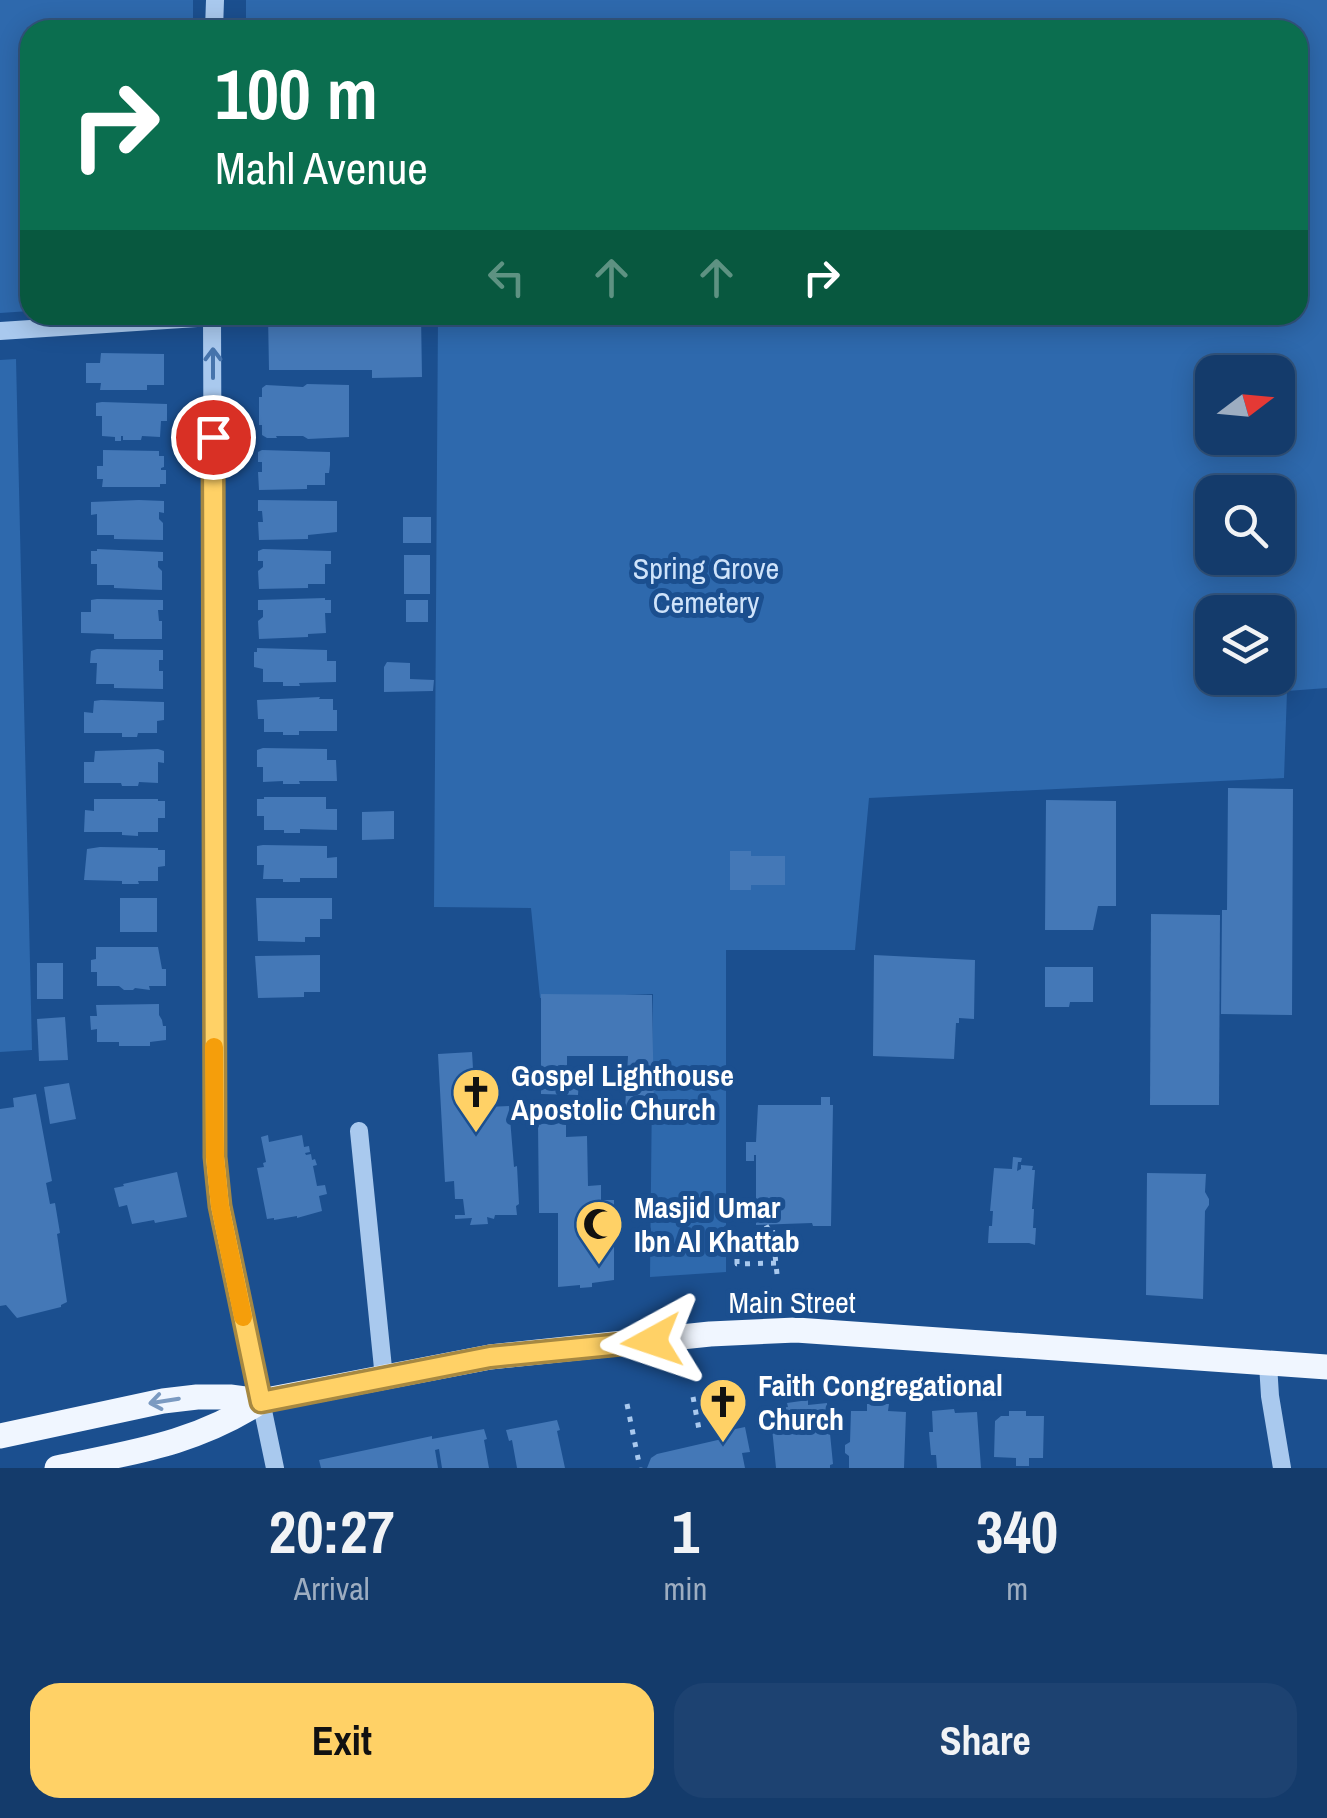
<!DOCTYPE html>
<style>
:root{--surface:#143b6b;--page:#1d4271;--text:#f1f3f6;--muted:#9dadc1;--line:#33557e;--accent:#ffd166}
body{margin:0;font-family:"Archivo Narrow",sans-serif;background:var(--page);color:var(--text);height:100vh;display:flex;flex-direction:column;font-size:38px;white-space:nowrap}
*{box-sizing:border-box;margin:0}
p{font-size:32px;color:var(--muted)}
.icon{flex:none;width:55px;height:55px;fill:none;stroke:currentColor;stroke-width:2;stroke-linecap:round;stroke-linejoin:round}
.map{position:relative;height:1468px;overflow:hidden}
.details{display:flex;flex-direction:column;background:var(--surface);flex:1}
.details>*{flex:none}
.top-card{position:absolute;left:20px;top:20px;width:1288px;height:305px;border-radius:30px;box-shadow:0 5px 25px #0003,0 0 0 2px var(--line);background:#0b6e4f;color:#fff;overflow:hidden}
.needle{width:65px;rotate:74deg}
.fabs{position:absolute;left:1195px;top:355px;display:grid;gap:20px}
.fabs a{display:grid;place-items:center;width:100px;height:100px;border-radius:20px;background:var(--surface);box-shadow:0 5px 25px #0003,0 0 0 2px var(--line);font-size:50px}
.pin{position:absolute;display:grid;place-items:center;width:85px;height:85px;color:#fff;margin:-42px;border:5px solid #fff;border-radius:50%;box-shadow:0 2px 10px #0007}
.me{position:absolute;width:110px;margin:-55px;rotate:265deg;stroke-linejoin:round;filter:drop-shadow(0 0 8px #0008)}
.turn{display:flex;align-items:center;gap:35px;height:210px;padding:0 30px;font-size:45px}
.turn .icon{width:130px;height:130px;stroke-width:2.5}
.turn b{display:block;font-size:70px;line-height:85px}
.lanes{display:flex;align-items:center;height:95px;padding:0 30px;background:#0003;justify-content:center;gap:50px;direction:ltr}
.lanes .off{opacity:.35}
.eta{display:flex;justify-content:space-evenly;align-items:center;height:170px;text-align:center}
.eta b{font-size:60px;font-weight:700;line-height:70px}
.button{display:flex;gap:20px;margin-top:auto;padding:20px 30px}
.button a{flex:1;height:115px;border-radius:30px;background:var(--accent);color:#111;font-size:40px;font-weight:700;line-height:115px;text-align:center}
.button a+a{background:var(--page);color:var(--text)}
.map>svg:first-child{display:block}
.green{fill:#2e69ad;fill-rule:evenodd}
.building{fill:#4478b7}
.lines{fill:none;stroke-linecap:round;stroke-linejoin:round}
.path{stroke:#a9c9ee;stroke-width:5;stroke-dasharray:5 8;stroke-linecap:butt}
.minor{stroke:#a9c9ee;stroke-width:18}
.major{stroke:#f0f6ff;stroke-width:25}
.oneway{stroke:#4674ac}
.oneway2{stroke:#7b9ac1}
.route-casing{stroke:#a68842;stroke-width:25}
.route{stroke:#ffd166;stroke-width:18}
.slow{stroke:#f59e0b;stroke-width:18}
.labels{text-anchor:middle;dominant-baseline:central;stroke-width:10;stroke-linejoin:round;paint-order:stroke}
.park-label{font-size:30px;fill:#cfe3fa;stroke:#1b4f8f}
.poi-label{font-size:30px;font-weight:bold;fill:#fff;stroke:#1b4f8f;text-anchor:start}
.street-label{font-size:30px;fill:#fff;stroke:#1b4f8f}
</style>
<div class="map">
<svg width="1327" height="1468" viewBox="0 0 1327 1468">
<rect width="100%" height="100%" fill="#1b4f8f"/>
<g class="green">
<path d="M 0,0 L 193,0 L 193,30 L 30,30 L 30,311 L 0,313 Z"/>
<path d="M 246,0 L 1327,0 L 1327,688 L 1287,691 L 1284,778 L 869,798 L 855,950 L 726,950 L 726,1272 L 650,1277 L 653,994 L 540,998 L 531,908 L 434,907 L 438,315 L 1298,315 L 1298,30 L 246,30 ZM 1212,372 L 1278,372 L 1278,438 L 1212,438 ZM 1212,492 L 1278,492 L 1278,558 L 1212,558 ZM 1212,612 L 1278,612 L 1278,678 L 1212,678 Z"/>
<path d="M 16,359 L 32,1050 L 0,1052 L 0,360 Z"/>
</g>
<g class="building">
<path d="M 268,315 L 421,315 L 422,377 L 372,378 L 372,370 L 269,370 Z"/>
<path d="M 101,353 L 164,354 L 164,385 L 147,385 L 147,390 L 100,390 L 101,383 L 86,383 L 86,363 L 100,363 Z"/>
<path d="M 307,384 L 349,385 L 349,437 L 308,439 L 303,436 L 276,436 L 277,438 L 267,438 L 262,435 L 262,425 L 259,425 L 259,397 L 262,397 L 262,388 L 266,385 L 303,387 Z"/>
<path d="M 102,402 L 167,404 L 167,421 L 161,421 L 160,437 L 142,436 L 141,440 L 123,440 L 123,436 L 121,436 L 121,441 L 115,441 L 115,437 L 102,436 L 102,416 L 96,416 L 96,403 Z"/>
<path d="M 103,450 L 159,451 L 159,456 L 164,456 L 164,467 L 161,468 L 161,470 L 166,470 L 166,484 L 160,484 L 160,487 L 102,487 L 103,479 L 97,479 L 97,466 L 103,466 Z"/>
<path d="M 262,450 L 330,452 L 330,465 L 329,473 L 325,473 L 325,485 L 307,485 L 307,489 L 259,490 L 258,472 L 262,472 L 262,462 L 258,462 L 258,452 Z"/>
<path d="M 139,500 L 164,501 L 164,513 L 159,512 L 159,519 L 163,523 L 163,540 L 114,539 L 114,535 L 97,535 L 97,514 L 91,515 L 91,502 Z"/>
<path d="M 258,500 L 337,501 L 337,532 L 308,535 L 308,539 L 259,540 L 258,522 L 263,522 L 262,511 L 258,511 Z"/>
<rect x="403" y="517" width="28" height="26"/>
<path d="M 97,549 L 163,552 L 163,561 L 158,561 L 158,567 L 162,571 L 162,590 L 114,588 L 114,585 L 97,585 L 97,564 L 91,564 L 91,551 L 97,551 Z"/>
<path d="M 263,549 L 331,551 L 331,564 L 325,564 L 325,584 L 308,584 L 308,588 L 259,589 L 258,571 L 263,567 L 263,561 L 258,561 L 258,551 Z"/>
<rect x="404" y="555" width="26" height="39"/>
<path d="M 325,598 L 325,600 L 331,600 L 331,613 L 325,613 L 326,633 L 308,634 L 308,637 L 259,639 L 258,621 L 263,617 L 263,610 L 258,610 L 258,600 Z"/>
<path d="M 97,599 L 163,600 L 163,610 L 158,610 L 159,621 L 162,621 L 162,639 L 114,639 L 114,634 L 81,633 L 81,612 L 91,612 L 91,600 Z"/>
<rect x="406" y="600" width="22" height="22"/>
<path d="M 257,648 L 327,650 L 327,661 L 336,661 L 336,682 L 299,683 L 300,686 L 283,686 L 283,682 L 263,682 L 263,669 L 254,667 L 254,652 L 257,652 Z"/>
<path d="M 97,649 L 163,650 L 163,660 L 159,660 L 159,671 L 163,671 L 163,689 L 114,688 L 114,684 L 96,684 L 97,663 L 90,663 L 91,651 Z"/>
<path d="M 387,662 L 410,663 L 410,679 L 434,680 L 433,691 L 384,692 L 384,667 Z"/>
<path d="M 320,697 L 319,699 L 333,699 L 333,710 L 337,710 L 337,731 L 299,731 L 299,735 L 283,735 L 283,732 L 264,732 L 264,719 L 258,719 L 257,700 Z"/>
<path d="M 101,700 L 164,702 L 164,720 L 157,721 L 157,733 L 138,733 L 137,737 L 122,737 L 122,733 L 84,733 L 84,712 L 93,713 L 94,701 Z"/>
<path d="M 263,748 L 327,749 L 327,760 L 336,760 L 337,781 L 299,781 L 300,784 L 283,784 L 283,781 L 263,782 L 263,767 L 257,767 L 257,750 Z"/>
<path d="M 158,749 L 164,751 L 164,763 L 158,762 L 158,783 L 139,782 L 138,786 L 122,786 L 121,783 L 84,783 L 84,762 L 94,762 L 95,751 Z"/>
<path d="M 1228,788 L 1293,789 L 1292,1015 L 1221,1014 L 1222,910 L 1227,910 Z"/>
<path d="M 264,797 L 326,797 L 326,809 L 337,809 L 337,830 L 300,829 L 300,833 L 284,833 L 284,830 L 264,830 L 264,816 L 257,816 L 257,799 L 264,799 Z"/>
<path d="M 94,799 L 158,799 L 158,801 L 165,801 L 165,818 L 158,818 L 158,832 L 138,832 L 138,836 L 122,835 L 122,832 L 84,832 L 85,810 L 94,811 Z"/>
<path d="M 1046,800 L 1116,801 L 1116,906 L 1098,906 L 1093,930 L 1045,930 Z"/>
<path d="M 394,811 L 394,839 L 362,840 L 362,812 Z"/>
<path d="M 263,845 L 327,846 L 327,858 L 337,857 L 337,878 L 300,878 L 300,882 L 283,882 L 283,879 L 263,879 L 264,865 L 257,865 L 257,846 Z"/>
<path d="M 100,847 L 158,848 L 158,850 L 165,850 L 165,866 L 158,867 L 158,881 L 138,881 L 139,884 L 122,884 L 122,881 L 84,880 L 87,849 Z"/>
<path d="M 730,851 L 751,851 L 751,856 L 785,856 L 785,885 L 751,885 L 751,890 L 730,890 Z"/>
<rect x="120" y="898" width="37" height="34"/>
<path d="M 256,898 L 332,898 L 332,919 L 320,919 L 320,937 L 305,937 L 305,942 L 258,941 Z"/>
<path d="M 1151,914 L 1220,915 L 1219,1105 L 1150,1105 Z"/>
<path d="M 96,947 L 158,947 L 162,969 L 166,969 L 166,986 L 149,986 L 150,990 L 135,988 L 133,990 L 124,990 L 119,986 L 97,986 L 97,972 L 91,972 L 91,960 L 96,959 Z"/>
<path d="M 320,955 L 320,992 L 304,992 L 304,997 L 258,998 L 255,956 Z"/>
<path d="M 874,955 L 975,960 L 974,1019 L 959,1018 L 959,1023 L 956,1023 L 954,1059 L 873,1056 Z"/>
<rect x="37" y="963" width="26" height="36"/>
<path d="M 1045,967 L 1093,967 L 1093,1002 L 1070,1002 L 1069,1007 L 1045,1007 Z"/>
<path d="M 541,994 L 652,995 L 654,1111 L 625,1110 L 628,1056 L 567,1056 L 567,1080 L 579,1080 L 578,1095 L 541,1094 Z"/>
<path d="M 159,1004 L 159,1015 L 162,1020 L 163,1026 L 166,1026 L 166,1040 L 150,1042 L 150,1046 L 119,1046 L 119,1042 L 97,1042 L 97,1029 L 91,1030 L 90,1016 L 97,1016 L 96,1005 Z"/>
<path d="M 65,1017 L 68,1060 L 39,1061 L 37,1019 Z"/>
<path d="M 472,1052 L 474,1085 L 494,1086 L 495,1093 L 490,1093 L 490,1099 L 487,1100 L 487,1107 L 509,1106 L 514,1167 L 517,1166 L 519,1204 L 516,1206 L 517,1215 L 495,1215 L 494,1219 L 487,1217 L 488,1224 L 470,1225 L 472,1218 L 455,1219 L 455,1215 L 465,1215 L 463,1199 L 455,1199 L 454,1181 L 445,1182 L 438,1054 Z"/>
<path d="M 69,1083 L 76,1119 L 50,1124 L 44,1087 Z"/>
<path d="M 36,1094 L 52,1181 L 46,1183 L 50,1204 L 55,1203 L 60,1233 L 57,1234 L 67,1302 L 61,1305 L 61,1307 L 17,1318 L 6,1305 L 0,1306 L 0,1109 L 14,1107 L 13,1098 Z"/>
<path d="M 821,1097 L 830,1097 L 830,1105 L 833,1105 L 831,1226 L 813,1226 L 812,1223 L 756,1225 L 756,1221 L 742,1221 L 742,1208 L 756,1209 L 756,1155 L 754,1155 L 754,1161 L 746,1161 L 746,1142 L 756,1142 L 758,1105 L 821,1105 Z"/>
<path d="M 566,1123 L 566,1137 L 587,1136 L 588,1186 L 601,1185 L 601,1200 L 614,1200 L 614,1213 L 617,1213 L 617,1226 L 614,1227 L 614,1280 L 592,1283 L 592,1287 L 580,1288 L 580,1285 L 558,1287 L 558,1213 L 539,1213 L 538,1124 Z"/>
<path d="M 268,1135 L 269,1142 L 302,1135 L 304,1147 L 309,1146 L 310,1152 L 305,1153 L 306,1155 L 311,1154 L 312,1160 L 315,1159 L 317,1165 L 313,1166 L 317,1186 L 325,1185 L 327,1194 L 319,1196 L 322,1211 L 297,1218 L 297,1216 L 274,1220 L 274,1218 L 267,1219 L 257,1168 L 264,1167 L 263,1163 L 266,1162 L 261,1137 Z"/>
<path d="M 1013,1157 L 1022,1158 L 1021,1162 L 1018,1162 L 1017,1171 L 1021,1169 L 1021,1165 L 1033,1166 L 1032,1170 L 1035,1170 L 1032,1209 L 1034,1209 L 1033,1228 L 1036,1228 L 1035,1245 L 1029,1243 L 988,1243 L 989,1226 L 992,1226 L 993,1211 L 990,1211 L 994,1168 L 1012,1169 Z"/>
<path d="M 177,1172 L 187,1217 L 155,1223 L 154,1220 L 132,1224 L 127,1205 L 119,1207 L 114,1188 L 124,1186 L 123,1184 Z"/>
<path d="M 1147,1173 L 1206,1174 L 1205,1192 L 1209,1199 L 1209,1205 L 1205,1211 L 1203,1299 L 1146,1295 Z"/>
<path d="M 808,1400 L 808,1405 L 827,1403 L 833,1464 L 830,1465 L 830,1468 L 776,1468 L 770,1408 L 788,1407 L 787,1403 Z"/>
<path d="M 867,1404 L 889,1404 L 888,1411 L 906,1412 L 904,1468 L 849,1468 L 849,1456 L 845,1453 L 845,1445 L 850,1442 L 851,1411 L 867,1411 Z"/>
<path d="M 954,1409 L 955,1413 L 977,1412 L 981,1468 L 937,1468 L 936,1455 L 931,1455 L 929,1432 L 933,1432 L 932,1411 Z"/>
<path d="M 1009,1411 L 1026,1411 L 1026,1416 L 1044,1416 L 1043,1458 L 1029,1458 L 1029,1466 L 1016,1466 L 1016,1458 L 994,1457 L 995,1421 L 1001,1416 L 1009,1416 Z"/>
<path d="M 557,1420 L 560,1430 L 557,1431 L 565,1468 L 517,1468 L 512,1440 L 509,1441 L 506,1430 Z"/>
<path d="M 745,1427 L 750,1452 L 742,1453 L 745,1468 L 647,1468 L 651,1458 L 657,1454 L 722,1439 L 721,1432 Z"/>
<path d="M 484,1429 L 487,1439 L 484,1440 L 489,1468 L 442,1468 L 439,1449 L 435,1450 L 438,1468 L 321,1468 L 319,1460 L 432,1436 L 432,1439 Z"/>
</g>
<g class="lines">
<g class="path">
<path d="M 776,1263 L 737,1264 L 737,1244 L 772,1225 L 777,1274"/>
<path d="M 693,1397 L 700,1435"/>
<path d="M 627,1404 L 640,1468"/>
</g>
<g class="minor">
<path d="M 214,30 L 215,0"/>
<path d="M 212,315 L 215,1157 L 220,1205 L 275,1468"/>
<path d="M 0,331 L 212,317"/>
<path d="M 359,1131 L 384,1378"/>
<path d="M 1268,1364 L 1270,1396 L 1282,1468"/>
</g>
<g class="major">
<path d="M 0,1436 L 163,1401 L 197,1397 L 230,1397 L 261,1401 L 490,1357 L 710,1334 L 796,1330 L 1327,1367"/>
<path d="M 57,1468 C 133,1452 195,1444 261,1401"/>
</g>
</g>
<defs><path id="oneway-shaft" d="M-6 0H5M1.5-3L5.5 0L1.5 3" fill="none" stroke-width="1.6" stroke-linecap="round" stroke-linejoin="round" transform="scale(2.5)"/></defs>
<use class="oneway" href="#oneway-shaft" transform="translate(213 363) rotate(-90)"/>
<use class="oneway2" href="#oneway-shaft" transform="translate(164 1401) rotate(171)"/>
<g class="lines">
<g class="route-casing">
<path id="route" d="M 213,437 L 215,1157 L 220,1206 L 261,1402 L 490,1357 L 652,1341"/>
</g>
<use href="#route" class="route"/>
<path class="slow" d="M 214,1047 L 215,1157 L 220,1206 L 243,1317"/>
</g>
<defs>
<g id="church-pin" transform="scale(2.5)"><path d="M0 17L-7.5 6A9.5 9.5 0 1 1 7.5 6Z" fill="#ffd166" stroke="#1b4f8f"/><path d="M-1.2-6h2.4v3.5h3.3v2.4h-3.3V6h-2.4V-.1h-3.3v-2.4h3.3Z" fill="#111"/></g>
<g id="mosque-pin" transform="scale(2.5)"><path d="M0 17L-7.5 6A9.5 9.5 0 1 1 7.5 6Z" fill="#ffd166" stroke="#1b4f8f"/><path d="M3.5-4.9A6 6 0 1 0 3.5 4.9A5 5 0 1 1 3.5-4.9Z" fill="#111"/></g>
</defs>
<g fill-rule="evenodd">
<use href="#church-pin" x="476" y="1092"/>
<use href="#mosque-pin" x="599" y="1224"/>
<use href="#church-pin" x="723" y="1402"/>
</g>
<g class="labels">
<g class="park-label">
<text x="706" y="568">Spring Grove<tspan x="706" dy="34">Cemetery</tspan></text>
</g>
<g class="poi-label">
<text x="511" y="1075">Gospel Lighthouse<tspan x="511" dy="34">Apostolic Church</tspan></text>
<text x="634" y="1207">Masjid Umar<tspan x="634" dy="34">Ibn Al Khattab</tspan></text>
<text x="758" y="1385">Faith Congregational<tspan x="758" dy="34">Church</tspan></text>
</g>
<g class="street-label">
<text x="792" y="1302">Main Street</text>
</g>
</g>
</svg>
<div class="fabs">
<a><svg class="needle" viewBox="-14 -14 28 28"><path d="M0-13l5 13h-10z" fill="#e53935"/><path d="M0 13l5-13h-10z" fill="#9dadc1"/></svg></a>
<a><svg class="icon" aria-label="search" viewBox="0 0 24 24"><circle cx="10" cy="10" r="6"/><path d="M15 15l6 6"/></svg></a>
<a><svg class="icon" aria-label="layers" viewBox="0 0 24 24"><path d="M12 4l9 5-9 5-9-5zM3 14l9 5 9-5"/></svg></a>
</div>
<div class="pin" style="left:213px;top:437px;background:#d93025"><svg class="icon" aria-label="arrive" viewBox="0 0 24 24"><path d="M6 21V4h12l-3 4 3 4H6"/></svg></div>
<svg class="me" style="left:652px;top:1341px" viewBox="-20 -20 40 40"><path d="M0-17L14 15 0 8-14 15z" fill="#ffd166" stroke="#fff" stroke-width="4"/></svg>
<div class="top-card">
<div class="turn"><svg class="icon" aria-label="right" viewBox="0 0 24 24"><path d="M7 20v-9h11M14 6l5 5-5 5"/></svg><div><b>100 m</b>Mahl Avenue</div></div>
<div class="lanes"><svg class="icon off" aria-label="left" viewBox="0 0 24 24"><path d="M17 20v-9H6M10 6l-5 5 5 5"/></svg><svg class="icon off" aria-label="ahead" viewBox="0 0 24 24"><path d="M12 20V5M6 11l6-6 6 6"/></svg><svg class="icon off" aria-label="ahead" viewBox="0 0 24 24"><path d="M12 20V5M6 11l6-6 6 6"/></svg><svg class="icon" aria-label="right" viewBox="0 0 24 24"><path d="M7 20v-9h11M14 6l5 5-5 5"/></svg></div>
</div>
</div>
<section class="details">
<div class="eta">
<div><b>20:27</b><p>Arrival</p></div>
<div><b>1</b><p>min</p></div>
<div><b>340</b><p>m</p></div>
</div>
<div class="button"><a>Exit</a><a>Share</a></div>
</section>
